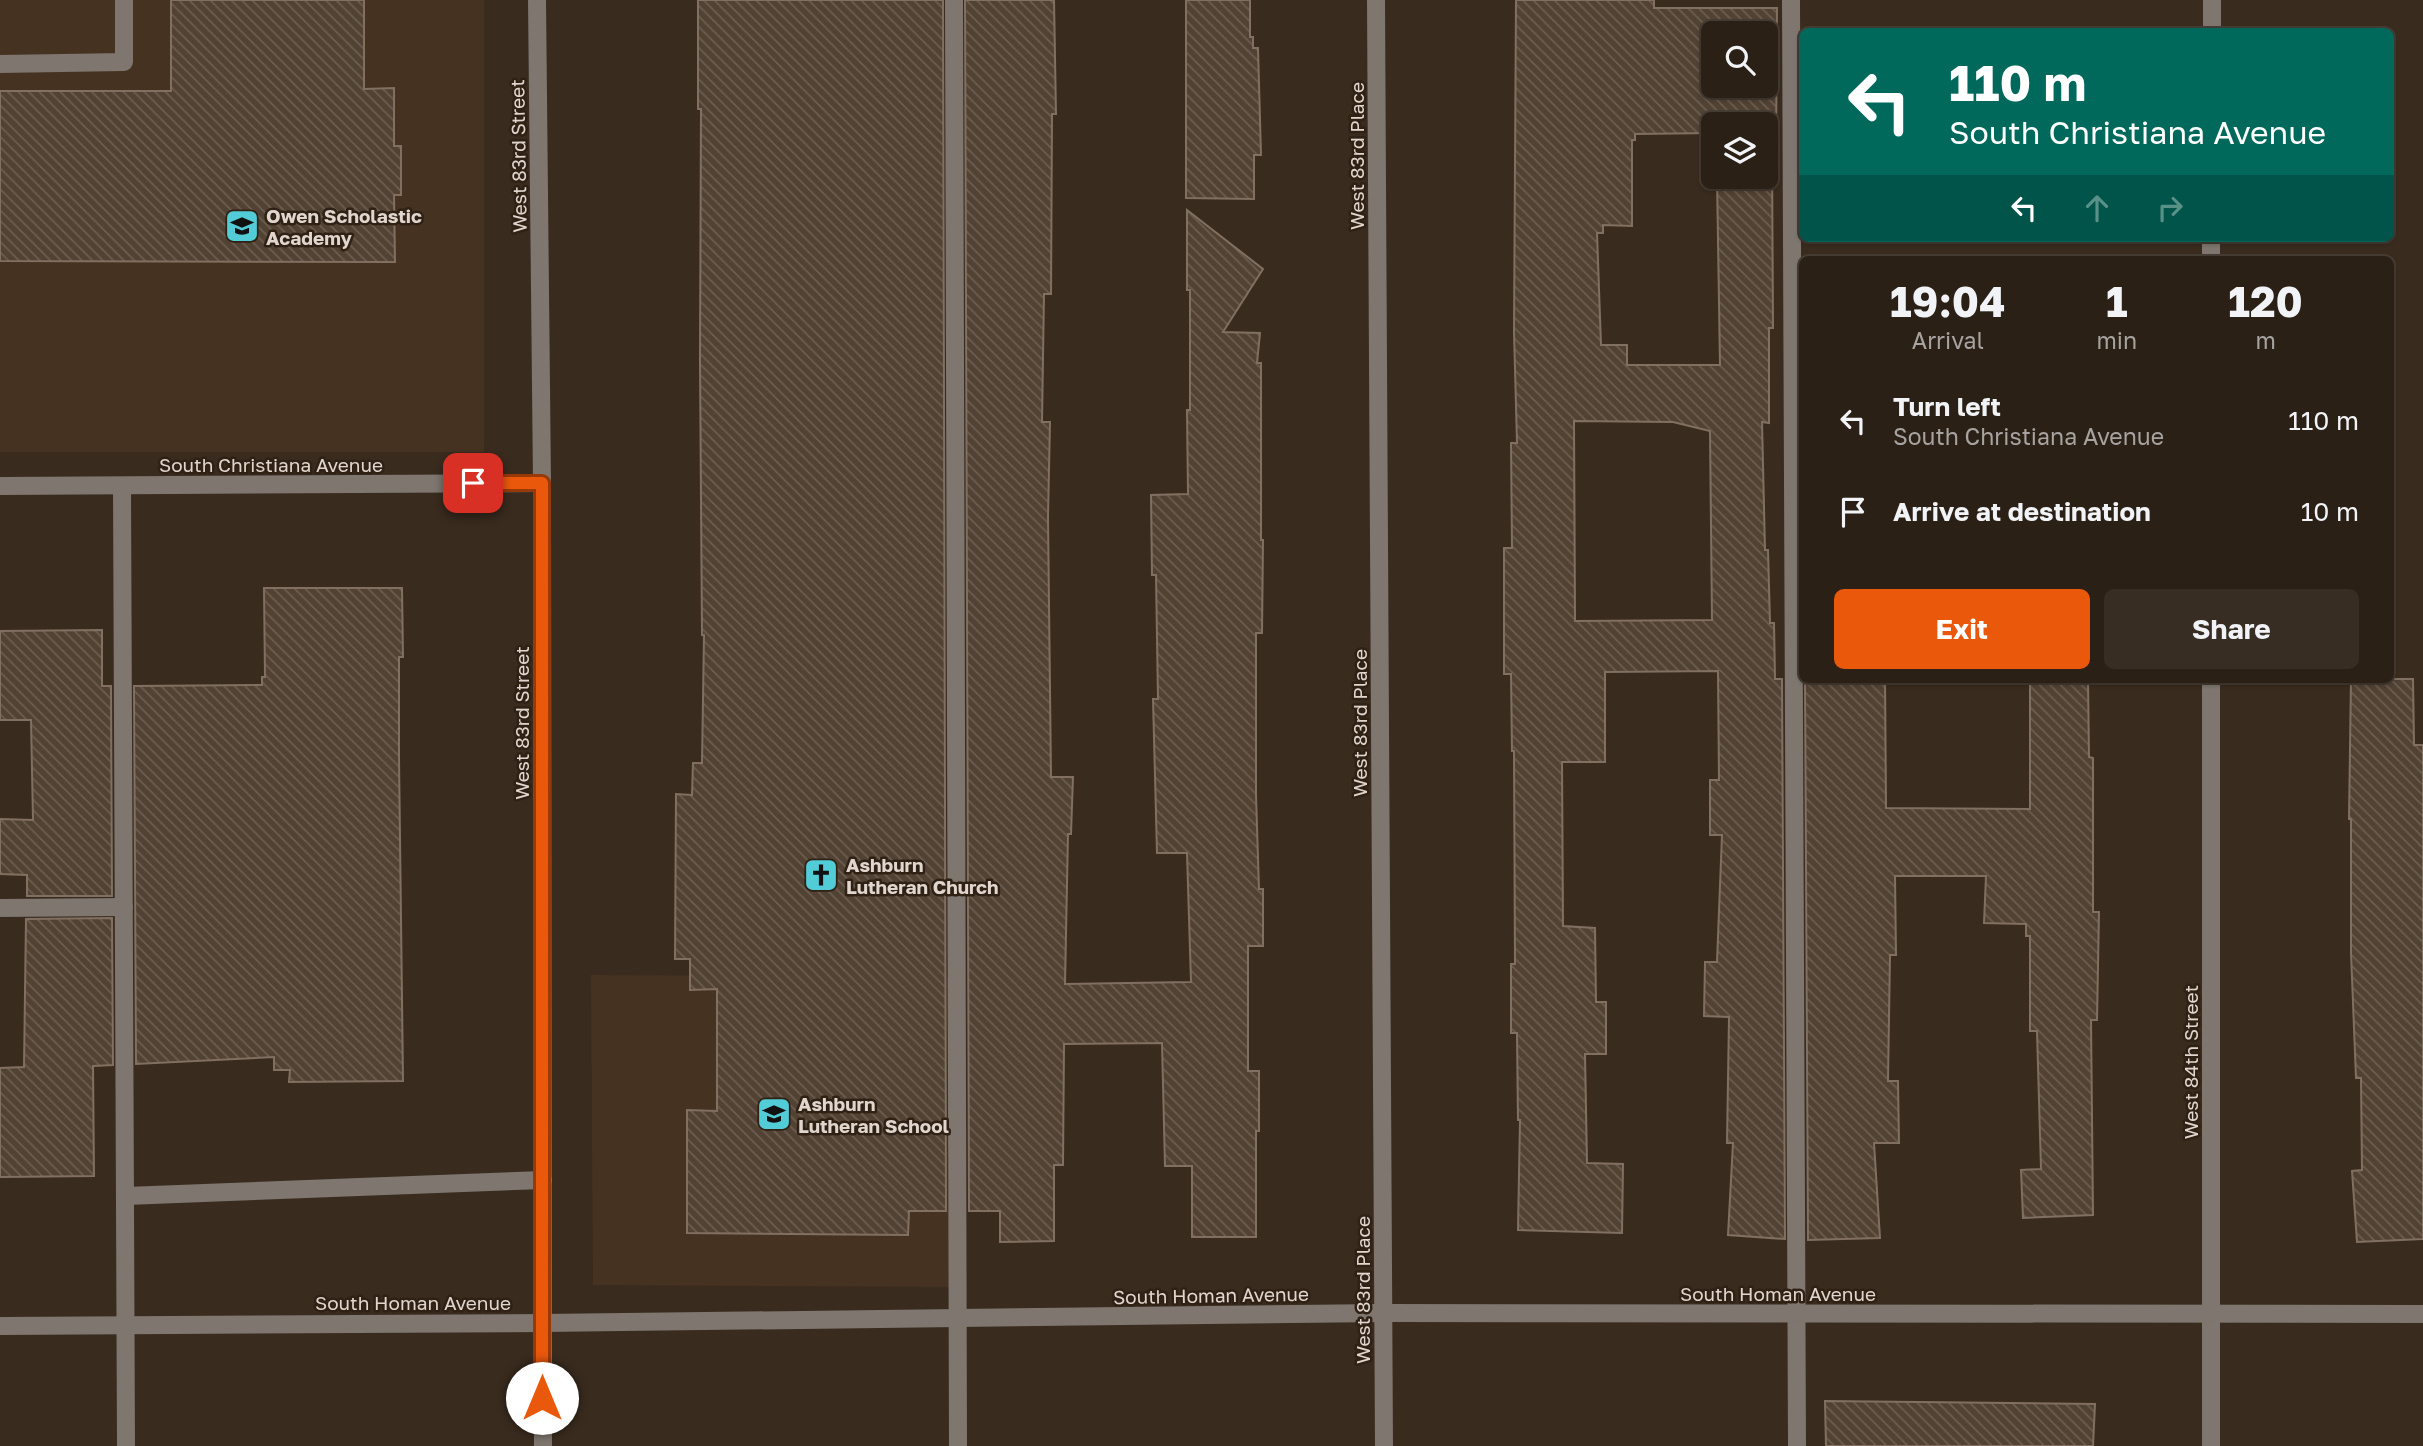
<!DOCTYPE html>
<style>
:root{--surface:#2b2016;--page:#372d23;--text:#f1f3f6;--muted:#a6a3a1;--line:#473e35;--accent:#ea580c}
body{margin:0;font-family:"Golos Text",sans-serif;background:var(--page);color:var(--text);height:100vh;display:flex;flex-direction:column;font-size:26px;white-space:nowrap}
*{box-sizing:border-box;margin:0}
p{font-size:23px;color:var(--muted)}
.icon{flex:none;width:38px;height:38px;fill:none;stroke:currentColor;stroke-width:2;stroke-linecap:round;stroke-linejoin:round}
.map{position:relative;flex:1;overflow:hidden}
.sheet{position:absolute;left:1799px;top:256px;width:595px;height:427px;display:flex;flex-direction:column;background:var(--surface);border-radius:10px;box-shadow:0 2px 5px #0004,0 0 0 2px var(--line)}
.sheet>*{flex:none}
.guide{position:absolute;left:1799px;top:28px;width:595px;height:214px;border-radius:10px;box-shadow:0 2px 5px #0004,0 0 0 2px var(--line);background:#00695c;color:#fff;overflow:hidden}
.fabs{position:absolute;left:1701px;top:21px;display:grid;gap:14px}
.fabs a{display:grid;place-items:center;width:77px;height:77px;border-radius:10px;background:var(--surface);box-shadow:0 2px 5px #0004,0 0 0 2px var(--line);font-size:35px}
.pin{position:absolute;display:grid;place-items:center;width:60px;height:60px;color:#fff;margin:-30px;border-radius:14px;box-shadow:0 4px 10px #0006}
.me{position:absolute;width:77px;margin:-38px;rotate:0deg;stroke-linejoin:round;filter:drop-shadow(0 0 5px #0008)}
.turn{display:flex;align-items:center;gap:24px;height:147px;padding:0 35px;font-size:32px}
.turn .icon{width:91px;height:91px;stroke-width:2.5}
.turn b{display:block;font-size:49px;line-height:60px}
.lanes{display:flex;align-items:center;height:66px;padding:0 35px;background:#0003;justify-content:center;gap:35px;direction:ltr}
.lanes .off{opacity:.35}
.eta{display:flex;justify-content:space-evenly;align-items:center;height:119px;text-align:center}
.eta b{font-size:42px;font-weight:700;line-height:49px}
.button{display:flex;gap:14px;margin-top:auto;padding:14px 35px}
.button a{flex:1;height:80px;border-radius:10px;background:var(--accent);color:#fff;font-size:28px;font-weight:700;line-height:80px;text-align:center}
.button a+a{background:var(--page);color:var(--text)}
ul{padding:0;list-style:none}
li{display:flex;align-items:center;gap:21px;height:91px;padding:0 35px}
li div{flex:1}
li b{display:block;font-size:26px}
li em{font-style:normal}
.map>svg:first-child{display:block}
.built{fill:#463221}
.building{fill:url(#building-back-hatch);stroke:#817061;stroke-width:2;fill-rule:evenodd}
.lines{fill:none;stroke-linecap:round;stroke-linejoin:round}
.minor{stroke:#7e766f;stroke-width:18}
.route-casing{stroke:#983908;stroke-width:18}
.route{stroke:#ea580c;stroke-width:12}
.labels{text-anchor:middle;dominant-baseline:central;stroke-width:5;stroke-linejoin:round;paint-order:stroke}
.street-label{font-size:19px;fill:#e0d6ce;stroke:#2f2114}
.poi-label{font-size:19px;font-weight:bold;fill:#e0d6ce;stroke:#2f2114;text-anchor:start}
</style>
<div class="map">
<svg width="2423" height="1446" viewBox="0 0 2423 1446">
<defs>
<pattern id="building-back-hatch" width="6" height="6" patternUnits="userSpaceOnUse" patternTransform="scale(1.75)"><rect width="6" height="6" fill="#524234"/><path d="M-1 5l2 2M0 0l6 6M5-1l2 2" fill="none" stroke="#6b5d50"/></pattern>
</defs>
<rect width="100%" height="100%" fill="#392b1e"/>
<g class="built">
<rect x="0" y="0" width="484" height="452"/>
<path d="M 591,975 L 957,977 L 958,1287 L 593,1285 Z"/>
</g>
<g class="building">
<path d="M 171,0 L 364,0 L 364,89 L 394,88 L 394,146 L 401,146 L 401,195 L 394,195 L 395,262 L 0,261 L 0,91 L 171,91 Z"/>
<path d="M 698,0 L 943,0 L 946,1211 L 909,1211 L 908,1235 L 687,1233 L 687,1110 L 717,1111 L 717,989 L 690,990 L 690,959 L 675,959 L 676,794 L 692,795 L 693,763 L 702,763 L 704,635 L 702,635 L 700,362 L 701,109 L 698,109 Z"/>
<path d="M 965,0 L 1054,0 L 1056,114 L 1052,114 L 1051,294 L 1044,294 L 1042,422 L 1050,422 L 1048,517 L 1051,777 L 1073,777 L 1071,834 L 1068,834 L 1065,984 L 1191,982 L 1187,853 L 1157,853 L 1153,699 L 1158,699 L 1156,575 L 1152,575 L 1151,495 L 1188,494 L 1187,410 L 1190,410 L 1190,290 L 1187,290 L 1187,210 L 1263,269 L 1223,332 L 1260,333 L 1257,363 L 1261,363 L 1261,540 L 1263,540 L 1262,633 L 1256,633 L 1256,795 L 1259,889 L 1263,889 L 1263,946 L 1248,946 L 1248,1071 L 1259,1071 L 1259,1131 L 1256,1131 L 1256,1237 L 1192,1237 L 1192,1166 L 1165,1166 L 1162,1043 L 1064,1044 L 1063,1165 L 1054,1165 L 1054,1241 L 1000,1242 L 1000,1211 L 969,1211 Z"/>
<path d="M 1186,0 L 1250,0 L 1250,37 L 1253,37 L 1253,48 L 1258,48 L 1261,155 L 1254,155 L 1254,199 L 1186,198 Z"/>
<path d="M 1516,0 L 1654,0 L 1654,8 L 1777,8 L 1776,153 L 1772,153 L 1773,328 L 1769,328 L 1769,423 L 1762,422 L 1765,550 L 1768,550 L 1770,623 L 1774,623 L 1775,679 L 1782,679 L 1785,1239 L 1728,1235 L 1733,1143 L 1727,1143 L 1729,1017 L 1704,1016 L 1705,962 L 1717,962 L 1722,835 L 1710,835 L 1710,780 L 1719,780 L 1718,671 L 1605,672 L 1605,762 L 1562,762 L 1563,926 L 1595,928 L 1596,1002 L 1606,1002 L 1606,1054 L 1585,1054 L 1587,1163 L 1623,1164 L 1622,1233 L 1518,1230 L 1520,1120 L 1518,1120 L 1517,1033 L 1511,1033 L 1511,964 L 1515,964 L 1514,751 L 1512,751 L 1511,674 L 1504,674 L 1504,548 L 1512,548 L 1511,443 L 1517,443 L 1514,332 ZM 1713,33 L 1766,33 L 1766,86 L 1713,86 ZM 1713,124 L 1766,124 L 1766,177 L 1717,177 L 1720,365 L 1627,365 L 1627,345 L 1601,345 L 1597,233 L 1603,233 L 1603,225 L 1632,226 L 1632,140 L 1635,140 L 1635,134 L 1713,133 ZM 1574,421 L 1673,422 L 1710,431 L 1712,620 L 1575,621 Z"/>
<path d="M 264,588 L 402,588 L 403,657 L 399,657 L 399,757 L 403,1081 L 289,1082 L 290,1070 L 274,1070 L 274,1057 L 136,1064 L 134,686 L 262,685 L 262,677 L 265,677 Z"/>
<path d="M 102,630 L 102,686 L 111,686 L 112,896 L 27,896 L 27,875 L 0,874 L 0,819 L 33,820 L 31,720 L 0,720 L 0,631 Z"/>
<path d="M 1805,679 L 1885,679 L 1886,808 L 2030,809 L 2030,679 L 2088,679 L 2089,757 L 2093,758 L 2093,912 L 2099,912 L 2097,1020 L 2091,1020 L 2093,1215 L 2023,1218 L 2021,1170 L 2041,1169 L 2037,1031 L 2030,1031 L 2030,936 L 2026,936 L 2026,924 L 1984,923 L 1986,876 L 1895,876 L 1896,955 L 1890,955 L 1888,1081 L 1898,1081 L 1899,1143 L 1874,1143 L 1880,1238 L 1808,1240 Z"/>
<path d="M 2351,679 L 2413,679 L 2414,745 L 2423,745 L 2423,1239 L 2357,1242 L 2352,1171 L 2362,1170 L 2361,1078 L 2356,1078 L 2351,953 L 2351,819 L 2349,819 Z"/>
<path d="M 112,918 L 113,1065 L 93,1066 L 94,1176 L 0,1177 L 0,1068 L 24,1067 L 26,919 Z"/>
<path d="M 1825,1401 L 2095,1404 L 2093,1446 L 1826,1446 Z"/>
</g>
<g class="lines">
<g class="minor">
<path d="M 537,0 L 542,483 L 543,1446"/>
<path d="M 954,0 L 958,1446"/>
<path d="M 1376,0 L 1384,1446"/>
<path d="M 1791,0 L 1797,1446"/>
<path d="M 2212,32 L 2212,0"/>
<path d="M 0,64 L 124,62 L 124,0"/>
<path d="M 2211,259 L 2211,238"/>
<path d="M 0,486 L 542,483"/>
<path d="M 122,486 L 126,1446"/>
<path d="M 2211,679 L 2211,1446"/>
<path d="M 0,908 L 124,907"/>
<path d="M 126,1196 L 543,1180"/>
<path d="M 0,1326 L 543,1323 L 1383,1313 L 2423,1314"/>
</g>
</g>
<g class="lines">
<g class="route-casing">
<path id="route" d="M 473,483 L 542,483 L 542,1398"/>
</g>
<use href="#route" class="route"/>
</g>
<defs>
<g id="school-square" transform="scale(1.75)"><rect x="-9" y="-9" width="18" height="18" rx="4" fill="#52ccd6" stroke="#2f2114"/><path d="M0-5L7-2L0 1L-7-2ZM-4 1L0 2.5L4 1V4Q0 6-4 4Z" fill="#111"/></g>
<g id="church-square" transform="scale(1.75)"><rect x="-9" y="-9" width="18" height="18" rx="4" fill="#52ccd6" stroke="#2f2114"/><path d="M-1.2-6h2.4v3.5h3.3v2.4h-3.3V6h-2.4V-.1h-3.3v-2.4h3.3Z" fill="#111"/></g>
</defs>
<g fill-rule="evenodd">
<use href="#school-square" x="242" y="226"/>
<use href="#church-square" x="821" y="875"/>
<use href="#school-square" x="774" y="1114"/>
</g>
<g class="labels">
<g class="street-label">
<text transform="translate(518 156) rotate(-91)">West 83rd Street</text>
<text transform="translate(1356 156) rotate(-90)">West 83rd Place</text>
<text x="271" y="464">South Christiana Avenue</text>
<text transform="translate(521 723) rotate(-90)">West 83rd Street</text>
<text transform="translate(1359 723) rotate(-90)">West 83rd Place</text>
<text transform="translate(2190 1062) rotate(-90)">West 84th Street</text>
<text transform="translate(1362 1290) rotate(-90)">West 83rd Place</text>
<text x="1778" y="1293">South Homan Avenue</text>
<text transform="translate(1211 1295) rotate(-1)">South Homan Avenue</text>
<text x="413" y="1302">South Homan Avenue</text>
</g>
<g class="poi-label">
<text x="266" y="215">Owen Scholastic<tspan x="266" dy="22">Academy</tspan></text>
<text x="846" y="864">Ashburn<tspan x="846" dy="22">Lutheran Church</tspan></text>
<text x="798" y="1103">Ashburn<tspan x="798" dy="22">Lutheran School</tspan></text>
</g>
</g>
</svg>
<div class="fabs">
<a><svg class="icon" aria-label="search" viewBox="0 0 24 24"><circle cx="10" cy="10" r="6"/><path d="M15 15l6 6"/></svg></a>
<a><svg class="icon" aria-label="layers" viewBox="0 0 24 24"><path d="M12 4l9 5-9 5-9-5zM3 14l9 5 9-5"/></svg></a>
</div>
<div class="pin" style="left:473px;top:483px;background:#d93025"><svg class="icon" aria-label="arrive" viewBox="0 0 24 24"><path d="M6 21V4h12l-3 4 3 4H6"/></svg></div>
<svg class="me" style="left:542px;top:1398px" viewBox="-20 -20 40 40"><circle r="19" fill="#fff"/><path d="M0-13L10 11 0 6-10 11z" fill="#ea580c"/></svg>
<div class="guide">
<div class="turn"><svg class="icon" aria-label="left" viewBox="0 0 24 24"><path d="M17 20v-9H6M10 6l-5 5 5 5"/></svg><div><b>110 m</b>South Christiana Avenue</div></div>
<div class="lanes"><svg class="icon" aria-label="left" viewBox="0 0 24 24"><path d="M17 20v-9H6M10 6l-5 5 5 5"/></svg><svg class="icon off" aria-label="ahead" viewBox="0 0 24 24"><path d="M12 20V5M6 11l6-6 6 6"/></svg><svg class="icon off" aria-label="right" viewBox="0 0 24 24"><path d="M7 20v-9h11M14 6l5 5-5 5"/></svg></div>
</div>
<section class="sheet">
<div class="eta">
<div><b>19:04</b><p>Arrival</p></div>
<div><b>1</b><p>min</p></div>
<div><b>120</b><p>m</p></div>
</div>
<ul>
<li><svg class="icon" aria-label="left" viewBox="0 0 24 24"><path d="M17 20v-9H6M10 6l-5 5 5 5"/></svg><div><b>Turn left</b><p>South Christiana Avenue</p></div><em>110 m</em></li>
<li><svg class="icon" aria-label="arrive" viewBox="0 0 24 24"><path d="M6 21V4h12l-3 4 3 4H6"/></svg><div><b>Arrive at destination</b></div><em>10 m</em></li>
</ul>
<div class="button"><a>Exit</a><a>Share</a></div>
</section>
</div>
